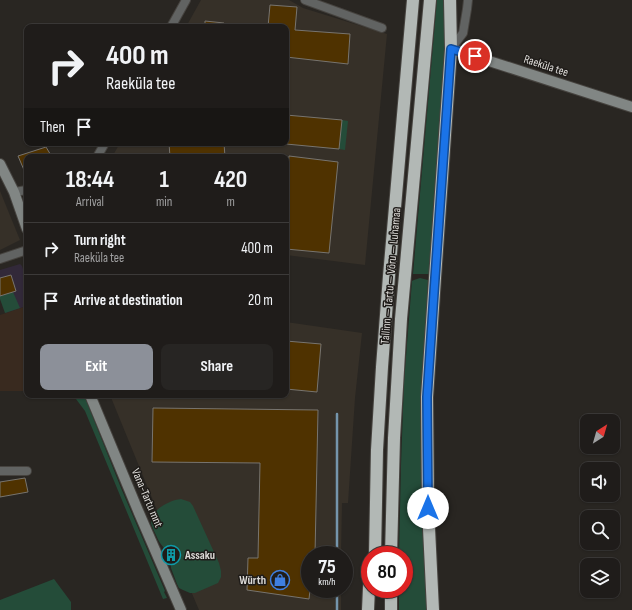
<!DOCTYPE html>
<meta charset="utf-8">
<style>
:root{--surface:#1f1c1a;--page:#272523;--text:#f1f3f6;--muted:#a1a1a2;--line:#3c3a39;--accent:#8c9099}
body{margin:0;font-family:"Sofia Sans Condensed",sans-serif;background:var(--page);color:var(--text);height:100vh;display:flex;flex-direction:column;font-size:15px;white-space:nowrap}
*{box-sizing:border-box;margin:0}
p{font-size:13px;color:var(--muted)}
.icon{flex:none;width:22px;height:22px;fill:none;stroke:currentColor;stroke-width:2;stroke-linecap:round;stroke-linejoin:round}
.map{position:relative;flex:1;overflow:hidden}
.sheet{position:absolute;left:24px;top:154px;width:265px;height:244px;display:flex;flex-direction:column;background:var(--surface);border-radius:8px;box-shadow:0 1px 3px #0004,0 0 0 1px var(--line)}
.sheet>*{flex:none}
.top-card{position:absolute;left:24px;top:24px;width:265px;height:122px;border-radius:8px;box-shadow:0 1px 3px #0004,0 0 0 1px var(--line);background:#1f1c1a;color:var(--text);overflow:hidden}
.needle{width:26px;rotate:37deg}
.buttons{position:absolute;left:580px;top:414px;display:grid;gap:8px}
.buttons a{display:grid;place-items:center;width:40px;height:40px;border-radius:8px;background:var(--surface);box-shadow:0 1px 3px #0004,0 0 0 1px var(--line);font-size:20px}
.speed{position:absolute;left:301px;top:546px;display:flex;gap:8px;font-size:20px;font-weight:700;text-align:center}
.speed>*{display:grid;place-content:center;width:52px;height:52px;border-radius:50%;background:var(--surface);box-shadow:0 1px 3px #0004,0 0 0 1px var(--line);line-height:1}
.speed small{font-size:10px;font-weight:400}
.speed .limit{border:6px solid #d22;background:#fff;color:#111}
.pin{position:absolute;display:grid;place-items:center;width:34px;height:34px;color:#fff;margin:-17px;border:2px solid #fff;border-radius:50%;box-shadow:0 1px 4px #0007}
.me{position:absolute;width:44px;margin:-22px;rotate:0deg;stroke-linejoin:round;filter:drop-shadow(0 0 3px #0008)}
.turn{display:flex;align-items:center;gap:14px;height:84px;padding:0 16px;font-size:18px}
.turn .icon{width:52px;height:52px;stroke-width:2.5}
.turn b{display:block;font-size:28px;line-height:34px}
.then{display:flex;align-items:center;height:38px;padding:0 16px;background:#0003;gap:8px;font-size:15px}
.eta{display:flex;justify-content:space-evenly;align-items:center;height:68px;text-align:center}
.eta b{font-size:24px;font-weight:700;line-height:28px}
.button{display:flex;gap:8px;margin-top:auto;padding:8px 16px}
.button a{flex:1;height:46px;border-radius:8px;background:var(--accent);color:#fff;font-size:16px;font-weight:700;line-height:46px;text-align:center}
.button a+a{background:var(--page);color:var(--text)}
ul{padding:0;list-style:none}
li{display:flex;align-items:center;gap:12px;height:52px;padding:0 16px;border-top:1px solid var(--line)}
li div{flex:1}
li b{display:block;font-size:15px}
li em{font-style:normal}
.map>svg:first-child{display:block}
.built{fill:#363028}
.industrial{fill:#322939}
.education{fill:#392a1f}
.green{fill:#244c39}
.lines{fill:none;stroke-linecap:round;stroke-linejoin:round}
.stream{stroke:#7595ac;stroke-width:2.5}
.building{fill:#4f3200;stroke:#77746f}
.street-casing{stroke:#46433f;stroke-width:10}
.secondary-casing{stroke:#46433f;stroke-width:12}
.highway-casing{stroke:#46433f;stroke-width:14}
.street{stroke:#616362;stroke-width:8}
.secondary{stroke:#818684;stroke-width:10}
.highway{stroke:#b2b8b5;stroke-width:12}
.route-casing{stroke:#114b97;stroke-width:10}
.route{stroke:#1a73e8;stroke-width:7}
.labels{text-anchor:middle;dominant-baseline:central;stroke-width:3;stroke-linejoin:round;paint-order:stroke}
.street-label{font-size:12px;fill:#dedcd9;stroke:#1f1c19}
.poi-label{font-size:12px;font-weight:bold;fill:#dedcd9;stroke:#1f1c19;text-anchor:start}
</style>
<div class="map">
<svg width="632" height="610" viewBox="0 0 632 610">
<rect width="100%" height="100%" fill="#292622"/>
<g class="built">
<path d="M 201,0 L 289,0 L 303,8 L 387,34 L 365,265 L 286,255 L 286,157 L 112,157 L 120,143 L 286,143 L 286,27 L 186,27 Z"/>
<path d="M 0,191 L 20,240 L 0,250 Z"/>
<path d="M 286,322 L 362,333 L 355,398 L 348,503 L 342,503 L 341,555 L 310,555 L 310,589 L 341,589 L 341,610 L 199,610 L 168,537 L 110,395 L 219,397 L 245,397 L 245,395 L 286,395 Z"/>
</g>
<path class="industrial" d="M 20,264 L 22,266 L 27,281 L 27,306 L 6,313 L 0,296 L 0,270 Z"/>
<path class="education" d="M 27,306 L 27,391 L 0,391 L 0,315 Z"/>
<g class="green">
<path d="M 437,0 L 445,0 L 446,20 L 441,122 L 429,274 L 413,274 Z"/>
<path d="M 342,120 L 348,121 L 345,150 L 339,149 Z"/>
<path d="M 420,278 L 428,280 L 421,439 L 427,610 L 399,610 L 399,589 L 404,589 L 404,555 L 399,555 L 401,465 L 404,382 L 412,281 L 414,280 Z"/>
<path d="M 13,292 L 20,308 L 5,313 L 0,299 L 0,296 Z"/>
<path d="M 73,395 L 84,395 L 121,488 L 165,591 L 164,592 L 167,598 L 163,599 L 85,411 Z"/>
<path d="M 181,499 L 190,502 L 193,506 L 219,563 L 221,571 L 221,577 L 218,583 L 195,593 L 190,593 L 183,590 L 179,588 L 177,584 L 171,568 L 171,559 L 173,557 L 171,552 L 169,552 C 162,547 159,542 156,535 C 154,531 152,527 151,523 C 150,510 170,500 181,499 Z"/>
<path d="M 54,579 L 71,602 L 71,610 L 0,610 L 0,600 Z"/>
</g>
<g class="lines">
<g class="stream">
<path d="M 337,555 L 337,414"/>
<path d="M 337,589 L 337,610"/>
</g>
</g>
<g class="building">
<path d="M 270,5 L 297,7 L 295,30 L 350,34 L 348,64 L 286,57 L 286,27 L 268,27 Z"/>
<path d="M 205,21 L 224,23 L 224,27 L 205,27 Z"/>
<path d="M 286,115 L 342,120 L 339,149 L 286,144 Z"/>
<path d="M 169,143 L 224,143 L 225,157 L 170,157 Z"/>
<path d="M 46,147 L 52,157 L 27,157 L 27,177 L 18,156 Z"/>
<path d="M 289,156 L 338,162 L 329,253 L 286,249 L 286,188 Z"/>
<path d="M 11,275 L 16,291 L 0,296 L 0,278 Z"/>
<path d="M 286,341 L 321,344 L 317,392 L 286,389 Z"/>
<path d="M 153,408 L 318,410 L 315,555 L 310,555 L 310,590 L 309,599 L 247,590 L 248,558 L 258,558 L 260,463 L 152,462 Z"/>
<path d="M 25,478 L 28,492 L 0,497 L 0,482 Z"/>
</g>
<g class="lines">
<g class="street-casing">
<g id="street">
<path d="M 305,0 L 382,28"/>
<path d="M 171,27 L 186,0"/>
<path d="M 451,49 L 463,33 L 467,9 L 468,0"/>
<path d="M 97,157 L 105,143"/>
<path d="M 14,192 L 27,190"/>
<path d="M 0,259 L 27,250"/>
<path d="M 0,471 L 27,471"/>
</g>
</g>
<g class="secondary-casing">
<g id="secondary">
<path d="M 451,49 L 461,52 L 632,107"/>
<path d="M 0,164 L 14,192 L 27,229"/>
<path d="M 90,395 L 139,513 L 181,610"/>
</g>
</g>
<g class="highway-casing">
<g id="highway">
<path d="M 375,555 L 377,450 L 382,367 L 389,276 L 413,0"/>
<path d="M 391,555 L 394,438 L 401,319 L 430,0"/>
<path d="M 391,589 L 391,610"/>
<path d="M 368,610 L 369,588 L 370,583"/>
<path d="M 433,610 L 428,508 L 427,397 L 435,278 L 451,49 L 450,0"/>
</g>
</g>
<use href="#street" class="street"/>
<use href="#secondary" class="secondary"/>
<use href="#highway" class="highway"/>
</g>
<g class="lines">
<g class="route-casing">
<path id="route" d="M 428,508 L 427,397 L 435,278 L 451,49 L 475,56"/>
</g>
<use href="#route" class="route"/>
</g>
<defs>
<g id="building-ring" transform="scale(1)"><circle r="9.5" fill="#1f1c19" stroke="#0f9aa8" stroke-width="1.5"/><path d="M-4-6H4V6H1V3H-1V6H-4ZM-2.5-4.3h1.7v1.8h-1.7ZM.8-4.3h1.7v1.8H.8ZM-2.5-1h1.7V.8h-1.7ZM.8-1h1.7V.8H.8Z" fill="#0f9aa8"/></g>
<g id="shop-ring" transform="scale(1)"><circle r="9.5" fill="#1f1c19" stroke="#3f7fe0" stroke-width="1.5"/><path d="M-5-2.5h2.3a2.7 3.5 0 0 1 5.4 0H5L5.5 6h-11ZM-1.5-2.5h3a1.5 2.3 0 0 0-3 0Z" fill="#3f7fe0"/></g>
</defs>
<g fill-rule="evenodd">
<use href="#building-ring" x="171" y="555"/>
<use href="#shop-ring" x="280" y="580"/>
</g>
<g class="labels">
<g class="street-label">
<text transform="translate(546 66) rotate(18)">Raeküla tee</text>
<text transform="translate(391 276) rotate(-85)">Tallinn — Tartu — Võru — Luhamaa</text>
<text transform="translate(147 498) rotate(67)">Vana-Tartu mnt</text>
</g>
<g class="poi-label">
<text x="185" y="555">Assaku</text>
<text x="266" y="580" text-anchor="end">Würth</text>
</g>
</g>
</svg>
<div class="buttons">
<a><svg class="needle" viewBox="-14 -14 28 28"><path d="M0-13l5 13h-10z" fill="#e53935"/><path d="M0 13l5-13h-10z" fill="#a1a1a2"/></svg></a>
<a><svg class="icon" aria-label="sound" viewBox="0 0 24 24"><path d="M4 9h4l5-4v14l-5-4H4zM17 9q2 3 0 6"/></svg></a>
<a><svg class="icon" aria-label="search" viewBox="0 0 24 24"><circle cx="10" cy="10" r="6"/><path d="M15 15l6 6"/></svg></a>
<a><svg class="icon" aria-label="layers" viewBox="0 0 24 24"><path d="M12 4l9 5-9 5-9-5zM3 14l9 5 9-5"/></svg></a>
</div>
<div class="speed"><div>75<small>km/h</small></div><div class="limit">80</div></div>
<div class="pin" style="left:475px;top:56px;background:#d93025"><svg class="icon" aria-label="arrive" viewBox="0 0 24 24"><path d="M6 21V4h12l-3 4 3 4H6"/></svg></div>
<svg class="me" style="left:428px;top:508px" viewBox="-20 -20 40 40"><circle r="19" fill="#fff"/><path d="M0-13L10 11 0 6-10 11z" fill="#1a73e8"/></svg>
<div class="top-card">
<div class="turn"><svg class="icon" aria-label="right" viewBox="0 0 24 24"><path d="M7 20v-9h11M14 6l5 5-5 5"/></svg><div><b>400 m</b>Raeküla tee</div></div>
<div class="then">Then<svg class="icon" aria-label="arrive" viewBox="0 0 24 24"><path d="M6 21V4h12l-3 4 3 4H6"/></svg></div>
</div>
<section class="sheet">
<div class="eta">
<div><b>18:44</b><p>Arrival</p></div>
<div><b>1</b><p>min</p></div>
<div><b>420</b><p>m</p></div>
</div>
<ul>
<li><svg class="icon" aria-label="right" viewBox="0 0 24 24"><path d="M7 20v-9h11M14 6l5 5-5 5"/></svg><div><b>Turn right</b><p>Raeküla tee</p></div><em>400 m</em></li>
<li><svg class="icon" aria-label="arrive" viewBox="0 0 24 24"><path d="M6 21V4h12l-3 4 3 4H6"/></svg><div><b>Arrive at destination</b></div><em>20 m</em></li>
</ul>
<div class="button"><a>Exit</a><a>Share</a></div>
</section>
</div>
